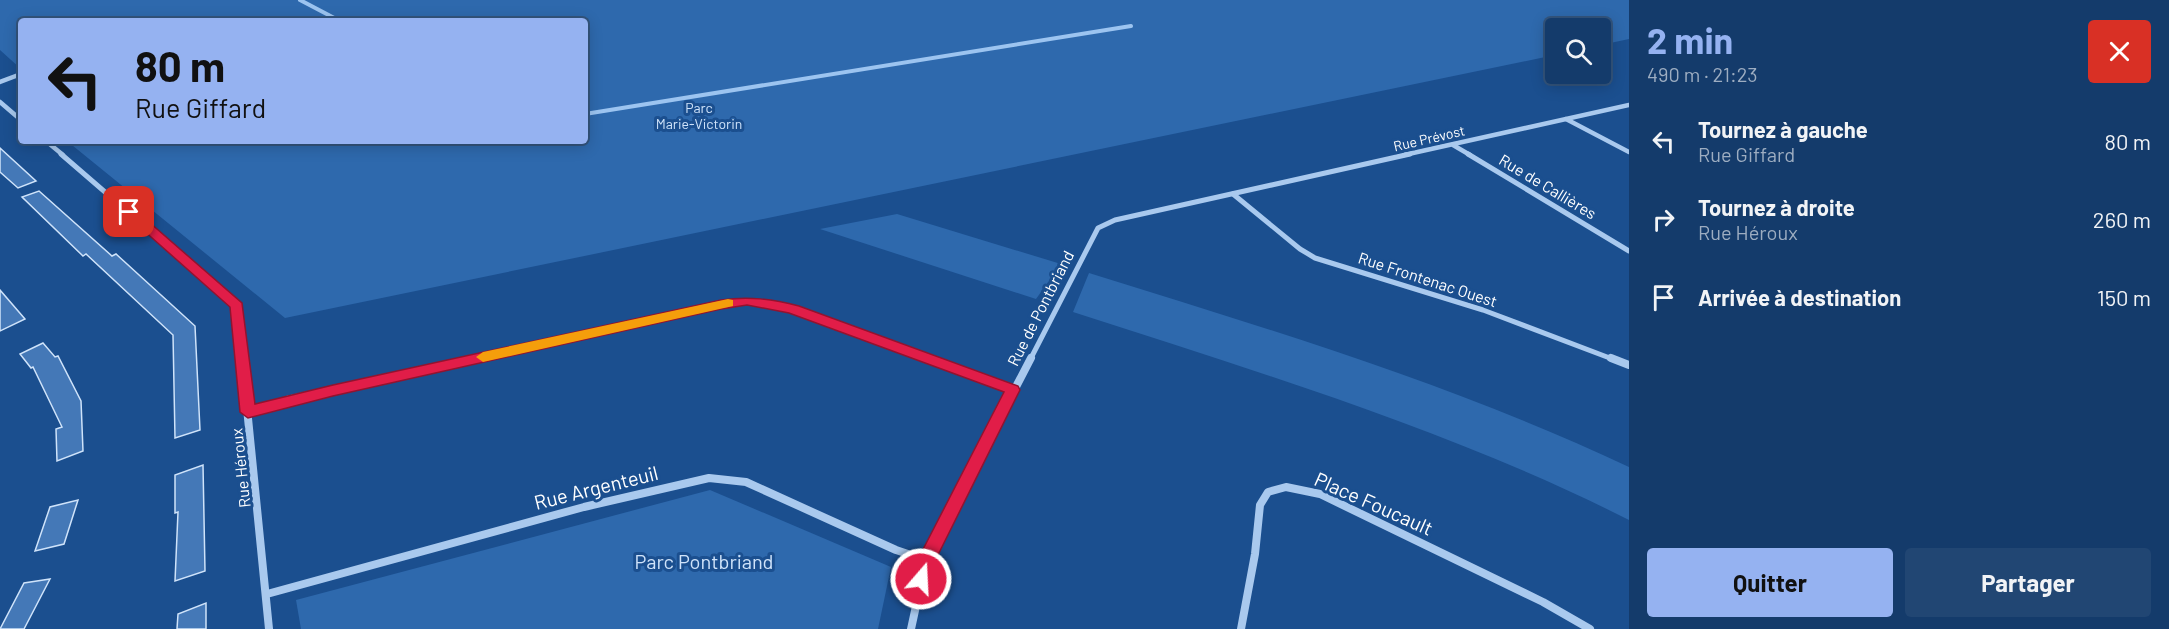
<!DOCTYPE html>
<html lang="fr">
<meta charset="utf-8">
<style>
:root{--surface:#143b6b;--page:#214673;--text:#f1f3f6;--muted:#9dadc1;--line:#33557e;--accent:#95b2f1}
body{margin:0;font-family:Barlow,sans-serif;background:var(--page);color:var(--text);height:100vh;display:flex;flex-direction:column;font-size:22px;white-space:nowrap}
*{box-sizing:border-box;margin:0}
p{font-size:20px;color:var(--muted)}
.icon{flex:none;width:33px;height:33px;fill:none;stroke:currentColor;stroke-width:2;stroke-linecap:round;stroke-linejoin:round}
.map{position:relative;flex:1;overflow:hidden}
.panel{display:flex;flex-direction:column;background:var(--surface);width:540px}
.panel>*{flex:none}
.guide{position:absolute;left:18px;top:18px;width:570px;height:126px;border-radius:6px;box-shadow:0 3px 15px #0003,0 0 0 2px var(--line);background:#95b2f1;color:#111;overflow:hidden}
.buttons{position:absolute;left:1545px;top:18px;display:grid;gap:12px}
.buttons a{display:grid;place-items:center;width:66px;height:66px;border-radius:6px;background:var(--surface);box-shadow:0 3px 15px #0003,0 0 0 2px var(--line);font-size:30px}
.pin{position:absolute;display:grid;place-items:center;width:51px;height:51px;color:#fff;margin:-26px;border-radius:12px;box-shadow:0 3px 9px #0006}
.me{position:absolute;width:66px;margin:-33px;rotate:19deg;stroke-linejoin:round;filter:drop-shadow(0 0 4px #0008)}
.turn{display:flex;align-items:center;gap:21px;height:126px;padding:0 18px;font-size:27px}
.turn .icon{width:78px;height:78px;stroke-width:2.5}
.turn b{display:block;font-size:42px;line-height:51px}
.round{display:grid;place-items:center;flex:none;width:63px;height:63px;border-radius:6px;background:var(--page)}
.head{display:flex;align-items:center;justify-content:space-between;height:102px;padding:0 18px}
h1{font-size:36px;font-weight:700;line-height:45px;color:var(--accent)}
.primary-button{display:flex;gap:12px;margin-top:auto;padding:12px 18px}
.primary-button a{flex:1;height:69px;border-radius:6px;background:var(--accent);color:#111;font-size:24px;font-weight:700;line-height:69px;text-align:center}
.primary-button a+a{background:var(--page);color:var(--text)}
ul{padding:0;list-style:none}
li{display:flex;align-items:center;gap:18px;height:78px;padding:0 18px}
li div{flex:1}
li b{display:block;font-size:22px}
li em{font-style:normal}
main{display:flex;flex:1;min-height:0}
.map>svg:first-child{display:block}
.green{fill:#2e69ad}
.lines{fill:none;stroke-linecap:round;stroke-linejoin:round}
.stream{stroke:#9cc4f0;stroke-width:4}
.building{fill:#4478b7;stroke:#cfe3fa;stroke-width:1.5}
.street-far2{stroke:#a9c9ee;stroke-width:4.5}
.street-far1{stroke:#a9c9ee;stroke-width:5}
.street{stroke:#a9c9ee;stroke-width:8}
.route{fill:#e11d48;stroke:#92132f;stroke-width:1.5}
.slow{fill:#f59e0b}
.labels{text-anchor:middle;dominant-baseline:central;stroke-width:6;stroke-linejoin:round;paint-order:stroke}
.far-park-label{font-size:14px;fill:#cfe3fa;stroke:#1b4f8f}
.far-street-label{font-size:14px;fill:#fff;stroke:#1b4f8f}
.street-label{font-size:16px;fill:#fff;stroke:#1b4f8f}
.near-street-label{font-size:20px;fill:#fff;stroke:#1b4f8f}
.near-park-label{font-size:20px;fill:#cfe3fa;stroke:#1b4f8f}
</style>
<main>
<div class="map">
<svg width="1629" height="629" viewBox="0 0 1629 629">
<rect width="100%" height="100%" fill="#1b4f8f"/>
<g class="green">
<path d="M 0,0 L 1629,0 L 1629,39 L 1601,45 L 1600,28 L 1556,28 L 1555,55 L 285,318 L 67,141 L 585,141 L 585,21 L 21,21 L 21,69 L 0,50 Z"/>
<path d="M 897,214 L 1061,264 L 1036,299 L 820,229 Z"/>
<path d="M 1089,273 C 1272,330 1455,385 1629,467 L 1629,520 C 1451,430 1261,373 1073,312 Z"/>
<path d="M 710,490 L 891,567 L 878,629 L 301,629 L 296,600 Z"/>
</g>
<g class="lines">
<g class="stream">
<path d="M 300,0 L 340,21"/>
<path d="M 585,114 L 1131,26"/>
</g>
</g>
<g class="building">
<path d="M 0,148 L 36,181 L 18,188 L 0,172 Z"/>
<path d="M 39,191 L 112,256 L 116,254 L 195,326 L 200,430 L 175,438 L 173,335 L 86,254 L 83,256 L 22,197 Z"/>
<path d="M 0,290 L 25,319 L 0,331 Z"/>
<path d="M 43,343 L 55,357 L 58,356 L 81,401 L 83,451 L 57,461 L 56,429 L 62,427 L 33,367 L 31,368 L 20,354 Z"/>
<path d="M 203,465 L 205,571 L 175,581 L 178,512 L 175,513 L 175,475 Z"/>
<path d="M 78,500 L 64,544 L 35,551 L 50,507 Z"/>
<path d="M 50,579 L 24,629 L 0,629 L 24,583 Z"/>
<path d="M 206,603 L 206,629 L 177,629 L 178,614 Z"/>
</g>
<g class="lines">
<g class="street-far2">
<path d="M 0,82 L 21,74"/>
<path d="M 0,102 L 21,120"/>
<path d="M 1566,119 L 1629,152"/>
<path d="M 46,141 L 63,155"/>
<path d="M 1453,145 L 1470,155"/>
<path d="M 1404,155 L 1629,105"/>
</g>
<g class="street-far1">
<path d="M 61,154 L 237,306 L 242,360"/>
<path d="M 1468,154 L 1629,251"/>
<path d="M 1233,194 L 1300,249 L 1315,258 L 1483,310 L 1615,360"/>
<path d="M 469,360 L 721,304 L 748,301 L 781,305 L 930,360"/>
<path d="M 1030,360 L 1098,228 L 1115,220 L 1410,154"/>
</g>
<g class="street">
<path d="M 242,358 L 269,629"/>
<path d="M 926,358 L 1013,390"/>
<path d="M 1611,358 L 1629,365"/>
<path d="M 248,412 L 287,400 L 476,358"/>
<path d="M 267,594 L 584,507 L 709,478 L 746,482 L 896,550 L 926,560"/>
<path d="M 911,629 L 926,560 L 1031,358"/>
<path d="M 1241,629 L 1255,554 L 1260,505 L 1268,492 L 1286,487 L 1320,494 L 1543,602 L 1590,629"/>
</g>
</g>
<path class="route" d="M 125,209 L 134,209 L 242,303 L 255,404 L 333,385 L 721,300 C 749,296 772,299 799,306 L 1018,386 L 1020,390 L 935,561 L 928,585 L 921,587 L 915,585 L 912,579 L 917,561 L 1004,392 L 789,313 L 747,305 L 721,309 L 333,396 L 248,418 L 240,412 L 230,307 L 125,214 Z"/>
<path class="slow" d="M 728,299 L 733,300 L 733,306 L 483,362 L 476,357 L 483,352 Z"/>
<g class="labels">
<g class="far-park-label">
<text x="699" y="107">Parc<tspan x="699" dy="16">Marie-Victorin</tspan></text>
</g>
<g class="far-street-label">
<text transform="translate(1429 138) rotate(-13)">Rue Prévost</text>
</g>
<g class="street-label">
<text transform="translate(1548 186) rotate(31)">Rue de Callières</text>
<text transform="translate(1428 279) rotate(18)">Rue Frontenac Ouest</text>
<text transform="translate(1040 308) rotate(-63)">Rue de Pontbriand</text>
<text transform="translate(240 468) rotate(-96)">Rue Héroux</text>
</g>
<g class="near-street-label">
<text transform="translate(596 487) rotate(-14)">Rue Argenteuil</text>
<text transform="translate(1374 503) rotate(24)">Place Foucault</text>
</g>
<g class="near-park-label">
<text x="704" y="561">Parc Pontbriand</text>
</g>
</g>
</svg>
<div class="buttons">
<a><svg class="icon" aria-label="search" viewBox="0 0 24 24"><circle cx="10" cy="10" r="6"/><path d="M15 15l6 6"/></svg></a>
</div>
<div class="pin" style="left:129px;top:212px;background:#d93025"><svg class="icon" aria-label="arrive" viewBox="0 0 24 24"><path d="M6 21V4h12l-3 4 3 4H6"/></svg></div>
<svg class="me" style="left:921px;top:579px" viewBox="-20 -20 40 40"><circle r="17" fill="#e11d48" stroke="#fff" stroke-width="3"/><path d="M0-11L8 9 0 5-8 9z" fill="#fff"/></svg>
<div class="guide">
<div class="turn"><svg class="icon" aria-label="left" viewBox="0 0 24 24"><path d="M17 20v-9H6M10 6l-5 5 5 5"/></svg><div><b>80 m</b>Rue Giffard</div></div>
</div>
</div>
<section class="panel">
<div class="head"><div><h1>2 min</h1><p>490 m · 21:23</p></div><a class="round" style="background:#d93025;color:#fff"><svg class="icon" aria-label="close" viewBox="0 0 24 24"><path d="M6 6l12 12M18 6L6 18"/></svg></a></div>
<ul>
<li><svg class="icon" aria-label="left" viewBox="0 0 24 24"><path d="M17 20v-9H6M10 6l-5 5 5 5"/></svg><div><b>Tournez à gauche</b><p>Rue Giffard</p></div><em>80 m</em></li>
<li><svg class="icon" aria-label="right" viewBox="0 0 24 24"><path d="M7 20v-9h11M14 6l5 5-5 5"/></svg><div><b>Tournez à droite</b><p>Rue Héroux</p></div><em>260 m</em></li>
<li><svg class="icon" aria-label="arrive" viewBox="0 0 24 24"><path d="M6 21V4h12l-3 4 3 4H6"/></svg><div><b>Arrivée à destination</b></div><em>150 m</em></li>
</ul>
<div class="primary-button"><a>Quitter</a><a>Partager</a></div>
</section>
</main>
